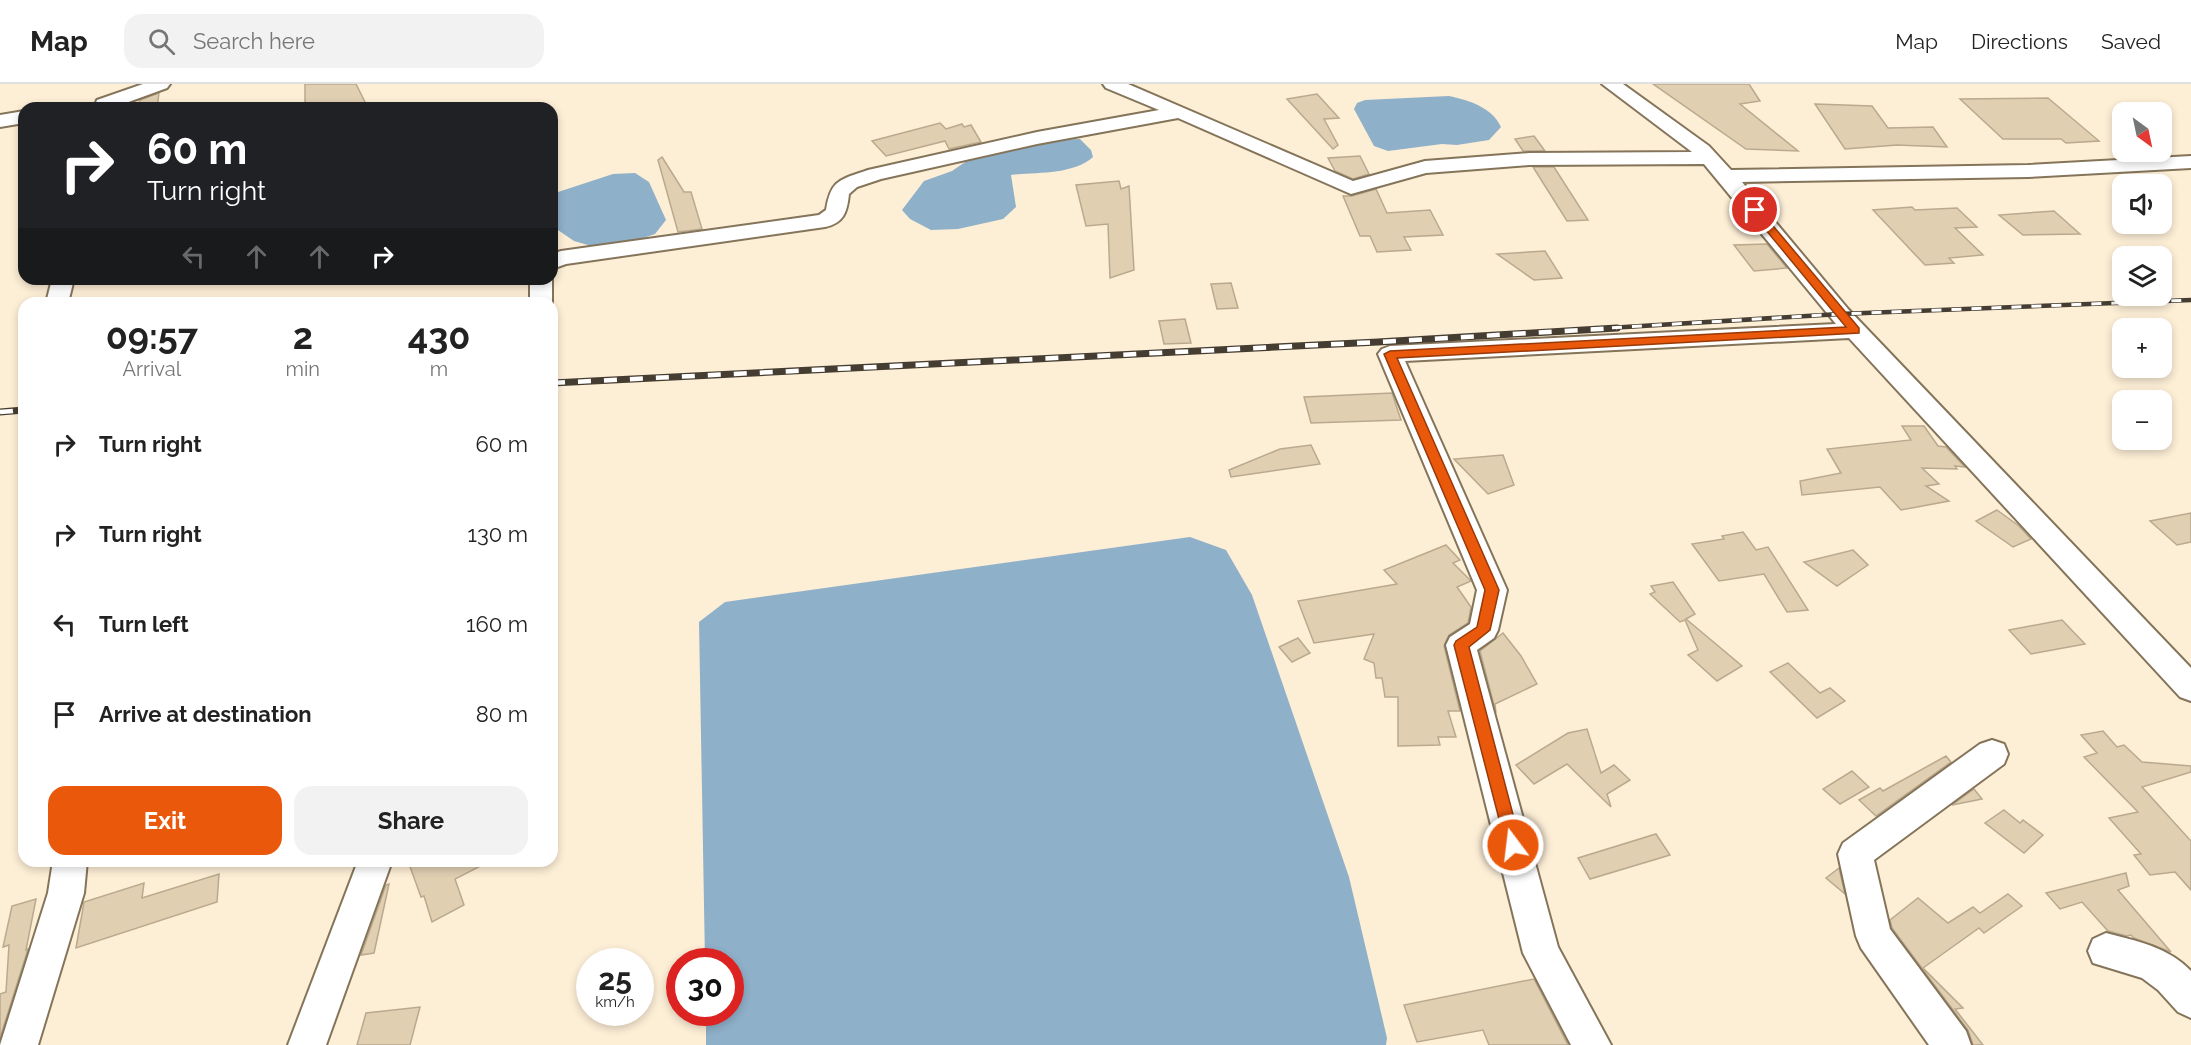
<!DOCTYPE html>
<meta charset="utf-8">
<style>
:root{--surface:#fff;--page:#f2f2f2;--text:#222;--muted:#767676;--line:#e0e0e0;--accent:#ea580c}
body{margin:0;font-family:Raleway,sans-serif;background:var(--page);color:var(--text);height:100vh;display:flex;flex-direction:column;font-size:22px;white-space:nowrap}
*{box-sizing:border-box;margin:0}
p{font-size:20px;color:var(--muted)}
.icon{flex:none;width:33px;height:33px;fill:none;stroke:currentColor;stroke-width:2;stroke-linecap:round;stroke-linejoin:round}
.map{position:relative;flex:1;overflow:hidden}
.sheet{position:absolute;left:18px;top:213px;width:540px;height:570px;display:flex;flex-direction:column;background:var(--surface);border-radius:18px;box-shadow:0 3px 9px #0003}
.sheet>*{flex:none}
.hud{position:absolute;left:18px;top:18px;width:540px;height:183px;border-radius:18px;box-shadow:0 3px 9px #0003;background:#202124;color:#fff;overflow:hidden}
.needle{width:39px;rotate:147deg}
.fabs{position:absolute;left:2112px;top:18px;display:grid;gap:12px}
.fabs a{display:grid;place-items:center;width:60px;height:60px;border-radius:12px;background:var(--surface);box-shadow:0 3px 9px #0003;font-size:30px}
.speed{position:absolute;left:576px;top:864px;display:flex;gap:12px;font-size:30px;font-weight:700;text-align:center}
.speed>*{display:grid;place-content:center;width:78px;height:78px;border-radius:50%;background:var(--surface);box-shadow:0 3px 9px #0003;line-height:1}
.speed small{font-size:15px;font-weight:400}
.speed .limit{border:9px solid #d22;background:#fff;color:#111}
.pin{position:absolute;display:grid;place-items:center;width:51px;height:51px;color:#fff;margin:-26px;border:3px solid #fff;border-radius:50%;box-shadow:0 2px 6px #0007}
.me{position:absolute;width:66px;margin:-33px;rotate:345deg;stroke-linejoin:round;filter:drop-shadow(0 0 4px #0008)}
.turn{display:flex;align-items:center;gap:21px;height:126px;padding:0 30px;font-size:27px}
.turn .icon{width:78px;height:78px;stroke-width:2.5}
.turn b{display:block;font-size:42px;line-height:51px}
.lanes{display:flex;align-items:center;height:57px;padding:0 30px;background:#0003;justify-content:center;gap:30px;direction:ltr}
.lanes .off{opacity:.35}
.eta{display:flex;justify-content:space-evenly;align-items:center;height:102px;text-align:center}
.eta b{font-size:36px;font-weight:700;line-height:42px}
.action{display:flex;gap:12px;margin-top:auto;padding:12px 30px}
.action a{flex:1;height:69px;border-radius:18px;background:var(--accent);color:#fff;font-size:24px;font-weight:700;line-height:69px;text-align:center}
.action a+a{background:var(--page);color:var(--text)}
ul{padding:0;list-style:none}
li{display:flex;align-items:center;gap:18px;height:90px;padding:0 30px}
li div{flex:1}
li b{display:block;font-size:22px}
li em{font-style:normal}
header{display:flex;align-items:center;gap:36px;box-sizing:border-box;height:84px;padding:0 30px;background:var(--surface);border-bottom:2px solid var(--line)}
header strong{font-size:28px}
nav{display:flex;gap:33px;margin-inline-start:auto;font-size:21px}
.search{width:420px;height:54px;background:var(--page);display:flex;align-items:center;gap:15px;box-sizing:border-box;padding:0 21px;border-radius:18px;color:var(--muted);font-size:22px}
.map>svg:first-child{display:block}
.water{fill:#8fb0c9}
.building{fill:#e1cfb2;stroke:#bba98d;stroke-width:1.5}
.lines{fill:none;stroke-linecap:round;stroke-linejoin:round}
.street-casing{stroke:#84745a;stroke-width:4}
.street{fill:#fff;fill-rule:evenodd}
.rail-far1-casing{stroke:#453d31;stroke-width:4.5}
.rail-casing{stroke:#453d31;stroke-width:7}
.rail-far1{stroke:#fff;stroke-width:3;stroke-dasharray:10;stroke-linecap:butt}
.rail{stroke:#fff;stroke-width:4.5;stroke-dasharray:13;stroke-linecap:butt}
.route{fill:#ea580c;stroke:#983908;stroke-width:1.5}
</style>
<header>
<strong>Map</strong>
<div class="search"><svg class="icon" aria-label="search" viewBox="0 0 24 24"><circle cx="10" cy="10" r="6"/><path d="M15 15l6 6"/></svg>Search here</div>
<nav><a>Map</a><a>Directions</a><a>Saved</a></nav>
</header>
<div class="map">
<svg width="2191" height="961" viewBox="0 0 2191 961">
<rect width="100%" height="100%" fill="#fdeed6"/>
<g class="water">
<path d="M 1449,12 C 1468,16 1492,23 1501,43 L 1489,56 L 1457,61 L 1442,60 L 1388,67 L 1374,62 L 1354,25 L 1357,19 L 1365,16 Z"/>
<path d="M 1080,55 L 1091,66 L 1093,73 C 1073,91 1037,88 1011,91 L 1016,123 L 1003,135 L 958,145 L 931,146 L 910,135 L 902,126 L 924,97 L 952,87 L 971,74 L 1038,56 Z"/>
<path d="M 635,89 L 649,98 L 666,136 L 655,150 L 626,160 L 595,163 L 574,157 L 552,142 L 552,110 L 613,90 Z"/>
<path d="M 1190,453 L 1226,466 L 1252,511 L 1349,793 L 1387,954 L 1386,961 L 706,961 L 706,929 L 730,928 L 730,878 L 705,877 L 699,538 L 725,518 Z"/>
</g>
<g class="building">
<path d="M 305,0 L 356,0 L 368,24 L 305,24 Z"/>
<path d="M 1653,0 L 1749,0 L 1760,17 L 1740,20 L 1798,67 L 1746,65 Z"/>
<path d="M 159,9 L 157,24 L 137,24 L 140,16 Z"/>
<path d="M 1317,10 L 1339,34 L 1324,35 L 1338,61 L 1333,65 L 1287,15 Z"/>
<path d="M 2048,14 L 2099,57 L 2066,59 L 2061,55 L 2003,55 L 1960,15 Z"/>
<path d="M 1815,20 L 1872,22 L 1888,44 L 1933,43 L 1947,63 L 1897,61 L 1845,65 Z"/>
<path d="M 940,39 L 946,45 L 962,40 L 964,43 L 971,41 L 981,58 L 949,65 L 945,57 L 886,72 L 872,57 Z"/>
<path d="M 1534,52 L 1545,67 L 1523,67 L 1515,55 Z"/>
<path d="M 1360,72 L 1369,90 L 1353,95 L 1335,87 L 1328,74 Z"/>
<path d="M 662,73 L 684,108 L 691,108 L 702,145 L 678,148 L 658,76 Z"/>
<path d="M 1533,83 L 1554,83 L 1588,136 L 1567,137 Z"/>
<path d="M 1119,97 L 1121,105 L 1129,102 L 1134,186 L 1110,194 L 1108,140 L 1086,142 L 1076,101 Z"/>
<path d="M 1376,105 L 1387,129 L 1430,126 L 1443,151 L 1404,153 L 1411,166 L 1377,168 L 1370,152 L 1360,152 L 1343,112 L 1352,112 Z"/>
<path d="M 1912,123 L 1915,126 L 1957,124 L 1977,143 L 1955,144 L 1983,171 L 1949,174 L 1954,179 L 1925,181 L 1873,126 Z"/>
<path d="M 2054,127 L 2080,150 L 2023,151 L 1999,131 Z"/>
<path d="M 1767,160 L 1787,184 L 1754,187 L 1734,161 Z"/>
<path d="M 1545,167 L 1562,194 L 1534,196 L 1497,170 Z"/>
<path d="M 1231,199 L 1238,224 L 1217,225 L 1211,200 Z"/>
<path d="M 1185,235 L 1191,259 L 1164,260 L 1159,237 Z"/>
<path d="M 1392,309 L 1401,336 L 1311,339 L 1304,313 Z"/>
<path d="M 1902,342 L 1924,342 L 1938,362 L 1946,363 L 1965,383 L 1955,382 L 1957,385 L 1922,384 L 1939,400 L 1926,402 L 1949,417 L 1901,426 L 1880,403 L 1802,411 L 1800,397 L 1841,389 L 1827,365 L 1911,356 Z"/>
<path d="M 1311,361 L 1320,380 L 1231,393 L 1229,386 L 1280,365 Z"/>
<path d="M 1503,371 L 1514,401 L 1488,410 L 1454,375 Z"/>
<path d="M 1997,426 L 2019,442 L 2031,455 L 2013,463 L 1976,437 Z"/>
<path d="M 2191,429 L 2191,458 L 2177,461 L 2150,437 Z"/>
<path d="M 1743,448 L 1756,466 L 1768,463 L 1808,526 L 1787,528 L 1764,490 L 1719,497 L 1692,460 L 1724,455 L 1722,452 Z"/>
<path d="M 1446,461 L 1460,476 L 1453,479 L 1471,497 L 1457,503 L 1471,523 L 1468,539 L 1449,551 L 1444,562 L 1460,627 L 1448,627 L 1456,653 L 1438,653 L 1440,661 L 1398,662 L 1398,613 L 1385,613 L 1382,594 L 1376,594 L 1374,579 L 1364,575 L 1374,550 L 1314,559 L 1298,517 L 1397,500 L 1384,486 Z"/>
<path d="M 1853,466 L 1868,481 L 1837,502 L 1804,478 Z"/>
<path d="M 1673,498 L 1695,530 L 1686,535 L 1742,582 L 1717,597 L 1688,571 L 1698,566 L 1685,536 L 1680,538 L 1650,510 L 1655,508 L 1651,502 Z"/>
<path d="M 2062,536 L 2085,560 L 2031,570 L 2009,546 Z"/>
<path d="M 1503,549 L 1521,572 L 1537,600 L 1495,620 L 1496,629 L 1480,567 Z"/>
<path d="M 1298,554 L 1310,569 L 1292,578 L 1279,563 Z"/>
<path d="M 1788,579 L 1820,609 L 1830,604 L 1845,617 L 1817,634 L 1770,588 Z"/>
<path d="M 1587,645 L 1601,689 L 1614,681 L 1630,696 L 1607,710 L 1611,723 L 1567,680 L 1534,700 L 1516,681 L 1568,649 Z"/>
<path d="M 2103,647 L 2117,663 L 2124,661 L 2142,678 L 2191,682 L 2191,688 L 2142,703 L 2191,757 L 2191,806 L 2175,788 L 2150,791 L 2134,771 L 2141,770 L 2109,734 L 2138,728 L 2084,673 L 2097,669 L 2081,651 Z"/>
<path d="M 1946,672 L 1951,678 L 1876,732 L 1859,716 L 1880,704 L 1883,707 Z"/>
<path d="M 1852,687 L 1869,703 L 1840,720 L 1823,705 Z"/>
<path d="M 1974,705 L 1982,715 L 1952,721 Z"/>
<path d="M 2004,726 L 2020,739 L 2023,736 L 2043,751 L 2024,769 L 1985,739 Z"/>
<path d="M 1656,750 L 1670,771 L 1590,795 L 1578,774 Z"/>
<path d="M 408,777 L 490,777 L 455,795 L 464,821 L 432,838 L 424,812 L 421,813 Z"/>
<path d="M 1839,784 L 1845,810 L 1826,794 Z"/>
<path d="M 2126,789 L 2129,802 L 2118,806 L 2171,868 L 2134,854 L 2131,851 L 2127,852 L 2108,847 L 2082,818 L 2060,825 L 2046,809 Z"/>
<path d="M 219,790 L 217,818 L 76,864 L 84,818 L 144,799 L 142,814 Z"/>
<path d="M 389,800 L 374,869 L 361,871 L 386,801 Z"/>
<path d="M 2008,810 L 2022,822 L 1984,849 L 1979,844 L 1923,884 L 1963,924 L 1955,925 L 1983,961 L 1973,961 L 1968,946 L 1892,844 L 1890,836 L 1918,814 L 1948,839 L 1973,823 L 1980,829 Z"/>
<path d="M 36,815 L 26,866 L 28,865 L 0,954 L 0,910 L 6,908 L 9,861 L 3,863 L 12,822 Z"/>
<path d="M 1534,895 L 1568,961 L 1489,961 L 1483,946 L 1417,958 L 1404,921 Z"/>
<path d="M 420,923 L 410,961 L 357,961 L 366,929 Z"/>
</g>
<g class="lines">
<g class="street-casing">
<g id="street">
<path d="M 143,0 L 170,0 L 167,4 L 112,24 L 94,24 L 97,16 Z"/>
<path d="M 1103,0 L 1128,0 L 1353,97 L 1425,77 L 1529,69 L 1692,68 L 1602,0 L 1623,0 L 1709,62 L 1731,86 L 2028,81 L 2191,72 L 2191,84 L 2028,93 L 1742,98 L 1848,225 L 2191,584 L 2191,617 L 2180,613 L 1849,254 L 1405,277 L 1507,506 L 1498,546 L 1494,554 L 1477,566 L 1558,863 L 1611,961 L 1571,961 L 1523,869 L 1446,561 L 1450,553 L 1470,540 L 1477,506 L 1378,270 L 1382,265 L 1390,262 L 1836,240 L 1704,80 L 1529,81 L 1426,89 L 1351,110 L 1178,34 L 1037,60 L 881,95 L 857,103 L 849,110 C 847,128 844,139 825,143 L 566,180 L 552,185 L 552,170 L 561,167 L 819,131 L 826,126 C 831,95 840,96 868,86 L 1037,48 L 1159,26 L 1106,4 Z"/>
<path d="M 24,27 L 24,39 L 0,43 L 0,31 Z"/>
<path d="M 52,195 L 74,195 L 68,219 L 46,219 Z"/>
<path d="M 530,195 L 552,195 L 552,220 L 530,219 Z"/>
<path d="M 1992,656 L 2004,660 L 2008,670 L 2004,680 L 1874,776 L 1890,845 L 1966,947 L 1971,961 L 1929,961 L 1861,864 L 1856,852 L 1838,770 L 1843,759 L 1980,660 Z"/>
<path d="M 53,777 L 87,777 L 84,809 L 38,961 L 0,961 L 48,809 Z"/>
<path d="M 358,777 L 392,777 L 326,961 L 288,961 Z"/>
<path d="M 2106,849 C 2137,857 2168,863 2191,887 L 2191,934 L 2178,928 L 2158,906 L 2142,894 L 2093,879 L 2088,867 L 2093,855 Z"/>
</g>
</g>
<use href="#street" class="street"/>
<g class="rail-far1-casing">
<path id="rail-far1" d="M 1592,245 L 1840,230 L 2191,216"/>
</g>
<g class="rail-casing">
<g id="rail">
<path d="M 552,299 L 1378,258 L 1617,244"/>
<path d="M 0,328 L 24,326"/>
</g>
</g>
<use href="#rail-far1" class="rail-far1"/>
<use href="#rail" class="rail"/>
</g>
<path class="route" d="M 1755,123 L 1758,124 L 1859,244 L 1859,249 L 1397,274 L 1499,506 L 1490,546 L 1469,563 L 1521,761 L 1519,766 L 1513,768 L 1507,766 L 1454,561 L 1456,557 L 1477,543 L 1485,506 L 1384,270 L 1390,267 L 1846,243 L 1751,128 L 1750,126 Z"/>
</svg>
<div class="fabs">
<a><svg class="needle" viewBox="-14 -14 28 28"><path d="M0-13l5 13h-10z" fill="#e53935"/><path d="M0 13l5-13h-10z" fill="#767676"/></svg></a>
<a><svg class="icon" aria-label="sound" viewBox="0 0 24 24"><path d="M4 9h4l5-4v14l-5-4H4zM17 9q2 3 0 6"/></svg></a>
<a><svg class="icon" aria-label="layers" viewBox="0 0 24 24"><path d="M12 4l9 5-9 5-9-5zM3 14l9 5 9-5"/></svg></a>
<a>+</a>
<a>−</a>
</div>
<div class="speed"><div>25<small>km/h</small></div><div class="limit">30</div></div>
<div class="pin" style="left:1755px;top:126px;background:#d93025"><svg class="icon" aria-label="arrive" viewBox="0 0 24 24"><path d="M6 21V4h12l-3 4 3 4H6"/></svg></div>
<svg class="me" style="left:1513px;top:761px" viewBox="-20 -20 40 40"><circle r="17" fill="#ea580c" stroke="#fff" stroke-width="3"/><path d="M0-11L8 9 0 5-8 9z" fill="#fff"/></svg>
<div class="hud">
<div class="turn"><svg class="icon" aria-label="right" viewBox="0 0 24 24"><path d="M7 20v-9h11M14 6l5 5-5 5"/></svg><div><b>60 m</b>Turn right</div></div>
<div class="lanes"><svg class="icon off" aria-label="left" viewBox="0 0 24 24"><path d="M17 20v-9H6M10 6l-5 5 5 5"/></svg><svg class="icon off" aria-label="ahead" viewBox="0 0 24 24"><path d="M12 20V5M6 11l6-6 6 6"/></svg><svg class="icon off" aria-label="ahead" viewBox="0 0 24 24"><path d="M12 20V5M6 11l6-6 6 6"/></svg><svg class="icon" aria-label="right" viewBox="0 0 24 24"><path d="M7 20v-9h11M14 6l5 5-5 5"/></svg></div>
</div>
<section class="sheet">
<div class="eta">
<div><b>09:57</b><p>Arrival</p></div>
<div><b>2</b><p>min</p></div>
<div><b>430</b><p>m</p></div>
</div>
<ul>
<li><svg class="icon" aria-label="right" viewBox="0 0 24 24"><path d="M7 20v-9h11M14 6l5 5-5 5"/></svg><div><b>Turn right</b></div><em>60 m</em></li>
<li><svg class="icon" aria-label="right" viewBox="0 0 24 24"><path d="M7 20v-9h11M14 6l5 5-5 5"/></svg><div><b>Turn right</b></div><em>130 m</em></li>
<li><svg class="icon" aria-label="left" viewBox="0 0 24 24"><path d="M17 20v-9H6M10 6l-5 5 5 5"/></svg><div><b>Turn left</b></div><em>160 m</em></li>
<li><svg class="icon" aria-label="arrive" viewBox="0 0 24 24"><path d="M6 21V4h12l-3 4 3 4H6"/></svg><div><b>Arrive at destination</b></div><em>80 m</em></li>
</ul>
<div class="action"><a>Exit</a><a>Share</a></div>
</section>
</div>
